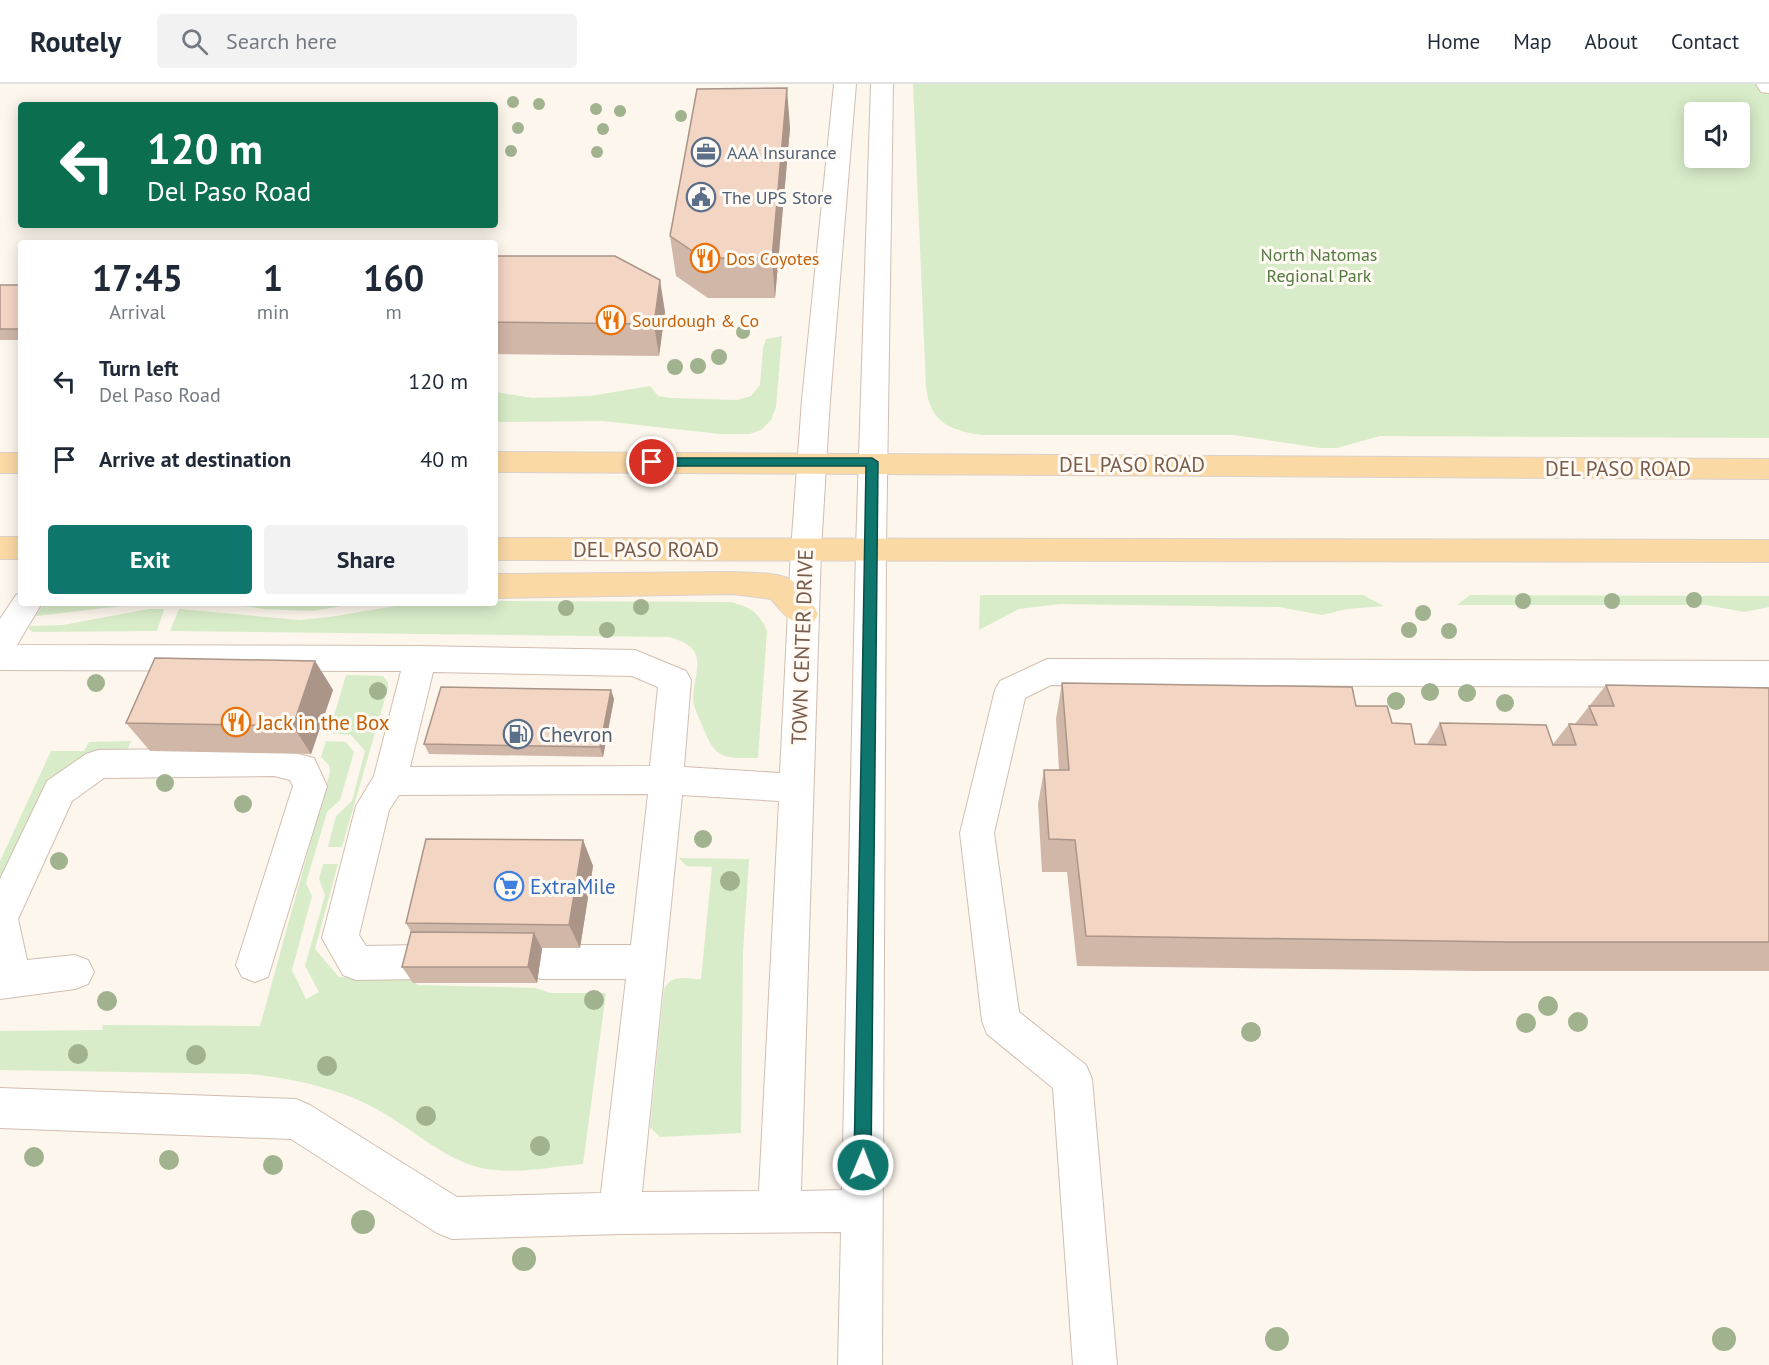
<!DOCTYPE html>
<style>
:root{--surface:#fff;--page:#f2f2f3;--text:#1f2937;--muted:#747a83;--line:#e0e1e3;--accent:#0f766e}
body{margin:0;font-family:"PT Sans",sans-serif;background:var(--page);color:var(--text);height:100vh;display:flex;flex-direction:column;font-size:22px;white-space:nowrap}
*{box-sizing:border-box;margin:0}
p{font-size:20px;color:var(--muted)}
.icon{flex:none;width:33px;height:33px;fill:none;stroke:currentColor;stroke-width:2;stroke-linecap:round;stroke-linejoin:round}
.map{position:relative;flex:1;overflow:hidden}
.details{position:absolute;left:18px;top:156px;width:480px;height:366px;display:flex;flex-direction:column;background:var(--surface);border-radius:6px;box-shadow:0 3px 15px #0003}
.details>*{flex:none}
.top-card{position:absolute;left:18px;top:18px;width:480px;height:126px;border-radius:6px;box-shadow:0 3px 15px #0003;background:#0b6e4f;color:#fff;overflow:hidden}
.buttons{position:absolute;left:1684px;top:18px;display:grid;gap:12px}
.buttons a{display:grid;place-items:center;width:66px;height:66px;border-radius:6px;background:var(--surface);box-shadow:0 3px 15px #0003;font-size:30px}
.pin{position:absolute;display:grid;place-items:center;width:51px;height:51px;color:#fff;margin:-26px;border:3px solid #fff;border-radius:50%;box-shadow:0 2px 6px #0007}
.me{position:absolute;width:66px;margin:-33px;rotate:1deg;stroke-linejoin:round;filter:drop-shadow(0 0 4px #0008)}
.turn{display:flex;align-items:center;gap:21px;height:126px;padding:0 30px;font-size:27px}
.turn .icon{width:78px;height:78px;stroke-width:2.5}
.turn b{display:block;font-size:42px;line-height:51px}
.eta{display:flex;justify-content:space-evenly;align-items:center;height:102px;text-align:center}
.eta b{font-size:36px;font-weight:600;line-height:42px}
.action{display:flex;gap:12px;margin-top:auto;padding:12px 30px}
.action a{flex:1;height:69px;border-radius:6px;background:var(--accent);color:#fff;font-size:24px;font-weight:600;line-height:69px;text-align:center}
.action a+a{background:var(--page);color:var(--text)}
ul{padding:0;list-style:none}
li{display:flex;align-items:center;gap:18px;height:78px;padding:0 30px}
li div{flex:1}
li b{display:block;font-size:22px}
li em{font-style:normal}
header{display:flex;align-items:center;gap:36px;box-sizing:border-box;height:84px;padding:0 30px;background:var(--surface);border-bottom:2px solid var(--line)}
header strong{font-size:28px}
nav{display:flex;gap:33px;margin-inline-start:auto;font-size:21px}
.search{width:420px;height:54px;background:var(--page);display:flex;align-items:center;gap:15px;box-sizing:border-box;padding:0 21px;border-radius:6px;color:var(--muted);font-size:22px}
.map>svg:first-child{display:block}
.green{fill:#d8ecc9;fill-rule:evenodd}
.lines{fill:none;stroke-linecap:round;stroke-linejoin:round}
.minor-casing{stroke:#d1beb0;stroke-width:2}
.major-casing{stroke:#dad1cd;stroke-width:2}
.minor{fill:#fff;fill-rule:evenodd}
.major{fill:#fbd9a5;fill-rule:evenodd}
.tree{fill:#a0b28e}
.wall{fill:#d1b7a8}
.shaded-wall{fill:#aa9588}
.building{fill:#f3d5c3;stroke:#aa9588;stroke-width:1.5}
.route{fill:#0f766e;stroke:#0a4d48;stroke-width:1.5}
.labels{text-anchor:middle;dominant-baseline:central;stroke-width:6;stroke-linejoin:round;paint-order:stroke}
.far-service-label{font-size:18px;fill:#4e5e75;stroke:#fffaf3;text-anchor:start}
.far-park-label{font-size:18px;fill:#537a41;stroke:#fffaf3}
.far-food-label{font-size:18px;fill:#c56008;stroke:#fffaf3;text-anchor:start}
.street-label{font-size:21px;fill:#7a5c4d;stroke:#fffaf3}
.food-label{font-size:21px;fill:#c56008;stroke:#fffaf3;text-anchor:start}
.service-label{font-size:21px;fill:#4e5e75;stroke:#fffaf3;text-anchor:start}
.shop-label{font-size:21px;fill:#366cbe;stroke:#fffaf3;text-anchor:start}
</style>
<header>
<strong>Routely</strong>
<div class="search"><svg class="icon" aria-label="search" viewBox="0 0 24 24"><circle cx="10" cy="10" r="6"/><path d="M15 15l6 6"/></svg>Search here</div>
<nav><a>Home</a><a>Map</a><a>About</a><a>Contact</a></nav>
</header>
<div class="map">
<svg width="1769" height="1281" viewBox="0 0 1769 1281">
<rect width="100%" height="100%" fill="#fdf6ec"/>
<g class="green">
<path d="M 913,0 L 1769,0 L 1769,354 L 1380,352 L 1337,364 L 1320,364 L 1234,351 L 981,351 C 949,346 930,338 926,303 ZM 1695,28 L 1740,28 L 1740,74 L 1695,74 Z"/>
<path d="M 782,252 L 776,323 L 771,336 L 761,346 L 749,350 L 720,350 L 602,337 L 495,338 L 495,308 L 532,314 L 591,312 L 650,302 L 658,312 L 671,314 L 737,316 L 751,312 L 760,301 L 763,265 L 766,255 Z"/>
<path d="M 980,511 L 1363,511 L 1384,522 L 1347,525 L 1322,531 L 1279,523 L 1060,520 L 1019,525 L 979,546 Z"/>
<path d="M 1470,511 L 1769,512 L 1769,523 L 1744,528 L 1706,521 L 1457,521 Z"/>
<path d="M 495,517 L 731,518 C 751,524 758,527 767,547 L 758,674 C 721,674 716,676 702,641 C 699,633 693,623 693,614 C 695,583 710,564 669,553 L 170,547 L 179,525 L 299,536 L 330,533 L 413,519 L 495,519 Z"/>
<path d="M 44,519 L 148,519 L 36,532 Z"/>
<path d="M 224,519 L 360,519 L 312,527 L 264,525 Z"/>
<path d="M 149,525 L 164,525 L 157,547 L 33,548 L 29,545 L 30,542 L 63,541 Z"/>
<path d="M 346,591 L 383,592 L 388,598 L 388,604 L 342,763 L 328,763 L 336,732 L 352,717 L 365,667 L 351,651 L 329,649 Z"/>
<path d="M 131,657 L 127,667 C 98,670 82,670 59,689 L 0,804 L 0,777 L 51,667 L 84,667 L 89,658 Z"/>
<path d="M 326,657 L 346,658 L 354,668 L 340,716 L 327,728 L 306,799 L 312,812 L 292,886 L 306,915 L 319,908 L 305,882 L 325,811 L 319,795 L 323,780 L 338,780 L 315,865 L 339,893 L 410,894 L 418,901 L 536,904 L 550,909 L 606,909 L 583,1080 C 552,1083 517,1090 486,1085 C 449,1078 421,1052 390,1033 C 348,1006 299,995 250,990 L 0,986 L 0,947 L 102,946 L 103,941 L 260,942 L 330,688 L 329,681 L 321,673 Z"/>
<path d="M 679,774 L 749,775 L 743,868 L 741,1049 L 660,1053 L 650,1043 L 664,905 C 672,889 687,895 701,895 L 712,783 L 686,782 Z"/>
</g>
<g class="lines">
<g class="minor-casing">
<g id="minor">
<path d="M 834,0 L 856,0 L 830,316 L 821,466 L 801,1107 L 842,1106 L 856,465 L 871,0 L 893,0 L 886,465 L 882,1281 L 838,1281 L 841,1148 L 619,1150 L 452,1155 L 437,1149 L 291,1055 L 0,1044 L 0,1004 L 296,1015 L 310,1021 L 457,1113 L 601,1109 L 626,895 L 541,895 L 528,890 L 522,878 L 528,866 L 541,861 L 631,861 L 648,710 L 399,711 L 389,726 L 359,851 L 366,862 L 419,861 L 432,866 L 438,878 L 432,890 L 419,895 L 356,896 L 343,891 L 322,854 L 356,722 L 374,692 L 401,587 L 0,586 L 0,535 L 16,511 L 21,509 L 21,519 L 42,519 L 17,561 L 420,562 L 635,566 L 686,587 L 691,596 L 684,683 L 780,689 L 791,466 L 802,316 ZM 433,588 L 632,592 L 658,603 L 650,682 L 410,683 ZM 682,711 L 779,717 L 759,1107 L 642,1108 Z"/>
<path d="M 1756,0 L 1769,0 L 1769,9 L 1761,8 Z"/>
<path d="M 1047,575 L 1769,577 L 1769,603 L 1051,601 L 1025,614 L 994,749 L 1019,928 L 1086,981 L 1092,995 L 1117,1281 L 1073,1281 L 1053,1004 L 987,950 L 982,937 L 960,749 L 995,606 L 1000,597 Z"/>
<path d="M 274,664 L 314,674 L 327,702 L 268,893 L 255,898 L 242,893 L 236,881 L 293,702 L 290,696 L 274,692 L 104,694 L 72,717 L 18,835 L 27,876 L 75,871 L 88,876 L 94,888 L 88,900 L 75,905 L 0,915 L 0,795 L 47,697 L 86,670 L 98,666 Z"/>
</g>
</g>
<g class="major-casing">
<g id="major">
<path d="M 495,368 L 1769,375 L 1769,395 L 495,388 Z"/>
<rect x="0" y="369" width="21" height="20"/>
<rect x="0" y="453" width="21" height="22"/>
<path d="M 495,454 L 1769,456 L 1769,478 L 495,476 Z"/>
<path d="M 733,488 C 747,489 779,488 791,496 C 801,503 813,519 818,530 L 814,538 C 793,545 784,530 771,515 L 733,510 L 495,514 L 495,490 Z"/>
</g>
</g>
<use href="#minor" class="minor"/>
<use href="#major" class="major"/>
</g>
<g class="tree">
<circle cx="513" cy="18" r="6"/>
<circle cx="539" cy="20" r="6"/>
<circle cx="596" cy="25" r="6"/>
<circle cx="620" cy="27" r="6"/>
<circle cx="681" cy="32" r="6"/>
<circle cx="518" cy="44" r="6"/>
<circle cx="603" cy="45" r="6"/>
<circle cx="511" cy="67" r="6"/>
<circle cx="597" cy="68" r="6"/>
<circle cx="743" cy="248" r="7"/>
<circle cx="719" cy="273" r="8"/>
<circle cx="698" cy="282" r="8"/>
<circle cx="675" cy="283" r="8"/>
<circle cx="1694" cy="516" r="8"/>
<circle cx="1523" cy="517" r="8"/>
<circle cx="1612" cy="517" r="8"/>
<circle cx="641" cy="523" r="8"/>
<circle cx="566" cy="524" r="8"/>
<circle cx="1423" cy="529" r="8"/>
<circle cx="607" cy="546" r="8"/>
<circle cx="1409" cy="546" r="8"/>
<circle cx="1449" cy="547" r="8"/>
<circle cx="96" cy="599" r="9"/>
<circle cx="378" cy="607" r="9"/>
<circle cx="1430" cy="608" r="9"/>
<circle cx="1467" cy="609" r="9"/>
<circle cx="1396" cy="617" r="9"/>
<circle cx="1505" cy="619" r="9"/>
<circle cx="165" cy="699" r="9"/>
<circle cx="243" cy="720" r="9"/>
<circle cx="703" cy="755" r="9"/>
<circle cx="59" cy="777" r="9"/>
<circle cx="730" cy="797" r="10"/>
<circle cx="594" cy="916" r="10"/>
<circle cx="107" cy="917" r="10"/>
<circle cx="1548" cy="922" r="10"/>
<circle cx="1578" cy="938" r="10"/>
<circle cx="1526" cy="939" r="10"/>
<circle cx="1251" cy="948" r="10"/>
<circle cx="78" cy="970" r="10"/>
<circle cx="196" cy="971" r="10"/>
<circle cx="327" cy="982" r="10"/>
<circle cx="426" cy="1032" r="10"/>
<circle cx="540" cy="1062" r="10"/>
<circle cx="34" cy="1073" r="10"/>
<circle cx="169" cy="1076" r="10"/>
<circle cx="273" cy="1081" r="10"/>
<circle cx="363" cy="1138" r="12"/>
<circle cx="524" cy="1175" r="12"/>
<circle cx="1277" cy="1255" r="12"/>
<circle cx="1724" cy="1255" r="12"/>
</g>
<g class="wall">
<path d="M 790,44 L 775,214 L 708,214 L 676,192 L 670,152 Z"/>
<path d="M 495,172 L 665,228 L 659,272 L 495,270 Z"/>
<rect x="0" y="201" width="21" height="55"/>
<path d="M 315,577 L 333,606 L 311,670 L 150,667 L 126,639 Z"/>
<path d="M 1062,599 L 1356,622 L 1392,639 L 1415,660 L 1427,660 L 1440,639 L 1553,660 L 1569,640 L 1575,640 L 1606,601 L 1769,604 L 1769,887 L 1481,887 L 1077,882 L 1067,788 L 1042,788 L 1038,720 L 1044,686 L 1059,686 L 1056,635 Z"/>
<path d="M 614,615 L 603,673 L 429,670 L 424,660 Z"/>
<path d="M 583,756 L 593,782 L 580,864 L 542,864 L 542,865 L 537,899 L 413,899 L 402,883 L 411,848 L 406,839 Z"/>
</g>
<g class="shaded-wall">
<path d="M 787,4 L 790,44 L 775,214 L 772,174 Z"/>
<path d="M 660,196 L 665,228 L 659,272 L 654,240 Z"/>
<path d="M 315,577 L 333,606 L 311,670 L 293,642 Z"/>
<path d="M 611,606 L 614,615 L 603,673 L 600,663 Z"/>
<path d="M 583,756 L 593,782 L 580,864 L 569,841 Z"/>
<path d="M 534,849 L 542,865 L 537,899 L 528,883 Z"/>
</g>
<g class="building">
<path d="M 787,4 L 772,174 L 703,174 L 670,152 L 697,5 Z"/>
<path d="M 495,172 L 615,172 L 660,196 L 654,240 L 495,238 Z"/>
<rect x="0" y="201" width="21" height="44"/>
<path d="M 155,574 L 315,577 L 293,642 L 126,639 Z"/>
<path d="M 1062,599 L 1352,603 L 1356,622 L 1387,622 L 1392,639 L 1411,640 L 1415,660 L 1446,661 L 1440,639 L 1546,641 L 1553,661 L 1576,661 L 1569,640 L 1597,641 L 1589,622 L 1614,622 L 1606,601 L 1769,604 L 1769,858 L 1508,858 L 1086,852 L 1075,756 L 1049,755 L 1044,686 L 1069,686 Z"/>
<path d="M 441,603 L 611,606 L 600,663 L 424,660 Z"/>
<path d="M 426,755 L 583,756 L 569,841 L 406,839 Z"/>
<path d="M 411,848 L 534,849 L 528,883 L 402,883 Z"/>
</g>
<path class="route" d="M 652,374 L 872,374 L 878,378 L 871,1081 L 869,1087 L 863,1089 L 857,1087 L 854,1081 L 866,382 L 652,382 L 647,378 Z"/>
<defs>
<g id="office-ring" transform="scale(1.5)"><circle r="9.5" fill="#fffaf3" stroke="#5c6f8a" stroke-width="1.5"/><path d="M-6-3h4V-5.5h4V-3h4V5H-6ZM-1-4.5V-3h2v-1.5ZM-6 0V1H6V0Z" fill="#5c6f8a"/></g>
<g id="civic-ring" transform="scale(1.5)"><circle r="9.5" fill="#fffaf3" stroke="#5c6f8a" stroke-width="1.5"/><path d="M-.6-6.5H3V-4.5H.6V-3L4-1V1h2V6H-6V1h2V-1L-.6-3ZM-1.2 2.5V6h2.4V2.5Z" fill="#5c6f8a"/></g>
<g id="restaurant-ring" transform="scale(1.5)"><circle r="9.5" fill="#fffaf3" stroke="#e8710a" stroke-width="1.5"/><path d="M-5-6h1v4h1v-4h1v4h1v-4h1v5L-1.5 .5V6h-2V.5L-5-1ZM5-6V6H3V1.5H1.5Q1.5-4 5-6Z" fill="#e8710a"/></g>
<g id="fuel-ring" transform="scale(1.5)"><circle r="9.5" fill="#fffaf3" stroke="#5c6f8a" stroke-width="1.5"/><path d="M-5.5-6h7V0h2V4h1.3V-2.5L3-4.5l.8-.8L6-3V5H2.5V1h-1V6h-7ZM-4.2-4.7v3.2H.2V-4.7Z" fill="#5c6f8a"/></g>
<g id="supermarket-ring" transform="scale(1.5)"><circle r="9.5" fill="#fffaf3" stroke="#3f7fe0" stroke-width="1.5"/><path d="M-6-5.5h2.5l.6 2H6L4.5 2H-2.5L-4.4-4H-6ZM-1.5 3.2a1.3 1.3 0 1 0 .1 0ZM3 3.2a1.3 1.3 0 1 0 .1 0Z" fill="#3f7fe0"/></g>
</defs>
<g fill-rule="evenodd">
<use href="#office-ring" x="706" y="68"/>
<use href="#civic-ring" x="701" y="113"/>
<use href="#restaurant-ring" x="705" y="174"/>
<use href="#restaurant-ring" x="611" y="236"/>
<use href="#restaurant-ring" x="236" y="638"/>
<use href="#fuel-ring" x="518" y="650"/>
<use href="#supermarket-ring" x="509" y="802"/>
</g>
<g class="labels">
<g class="far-service-label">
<text x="727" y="68">AAA Insurance</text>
<text x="722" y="113">The UPS Store</text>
</g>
<g class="far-park-label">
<text x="1319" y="170">North Natomas<tspan x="1319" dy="21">Regional Park</tspan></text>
</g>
<g class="far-food-label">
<text x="726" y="174">Dos Coyotes</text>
<text x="632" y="236">Sourdough &amp; Co</text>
</g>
<g class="street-label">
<text x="1132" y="380">DEL PASO ROAD</text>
<text x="1618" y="384">DEL PASO ROAD</text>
<text x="646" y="465">DEL PASO ROAD</text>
<text transform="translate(802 563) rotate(-88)">TOWN CENTER DRIVE</text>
</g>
<g class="food-label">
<text x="257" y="638">Jack in the Box</text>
</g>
<g class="service-label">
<text x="539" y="650">Chevron</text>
</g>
<g class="shop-label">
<text x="530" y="802">ExtraMile</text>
</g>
</g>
</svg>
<div class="buttons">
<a><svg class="icon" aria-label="sound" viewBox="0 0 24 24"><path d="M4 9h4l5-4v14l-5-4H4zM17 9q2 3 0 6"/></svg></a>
</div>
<div class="pin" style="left:652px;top:378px;background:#d93025"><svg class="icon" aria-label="arrive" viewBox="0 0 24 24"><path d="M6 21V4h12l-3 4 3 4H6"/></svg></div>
<svg class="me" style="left:863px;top:1081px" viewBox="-20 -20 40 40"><circle r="17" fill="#0f766e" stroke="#fff" stroke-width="3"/><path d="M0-11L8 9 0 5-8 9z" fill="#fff"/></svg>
<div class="top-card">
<div class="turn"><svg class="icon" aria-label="left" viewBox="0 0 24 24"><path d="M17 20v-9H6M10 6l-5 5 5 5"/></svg><div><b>120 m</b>Del Paso Road</div></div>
</div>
<section class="details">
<div class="eta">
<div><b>17:45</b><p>Arrival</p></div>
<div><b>1</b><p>min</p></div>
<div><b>160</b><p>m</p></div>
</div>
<ul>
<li><svg class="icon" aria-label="left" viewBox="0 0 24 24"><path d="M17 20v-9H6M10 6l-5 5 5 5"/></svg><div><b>Turn left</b><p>Del Paso Road</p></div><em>120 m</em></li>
<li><svg class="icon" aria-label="arrive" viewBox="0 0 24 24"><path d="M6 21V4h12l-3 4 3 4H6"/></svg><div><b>Arrive at destination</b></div><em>40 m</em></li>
</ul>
<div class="action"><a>Exit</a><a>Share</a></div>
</section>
</div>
